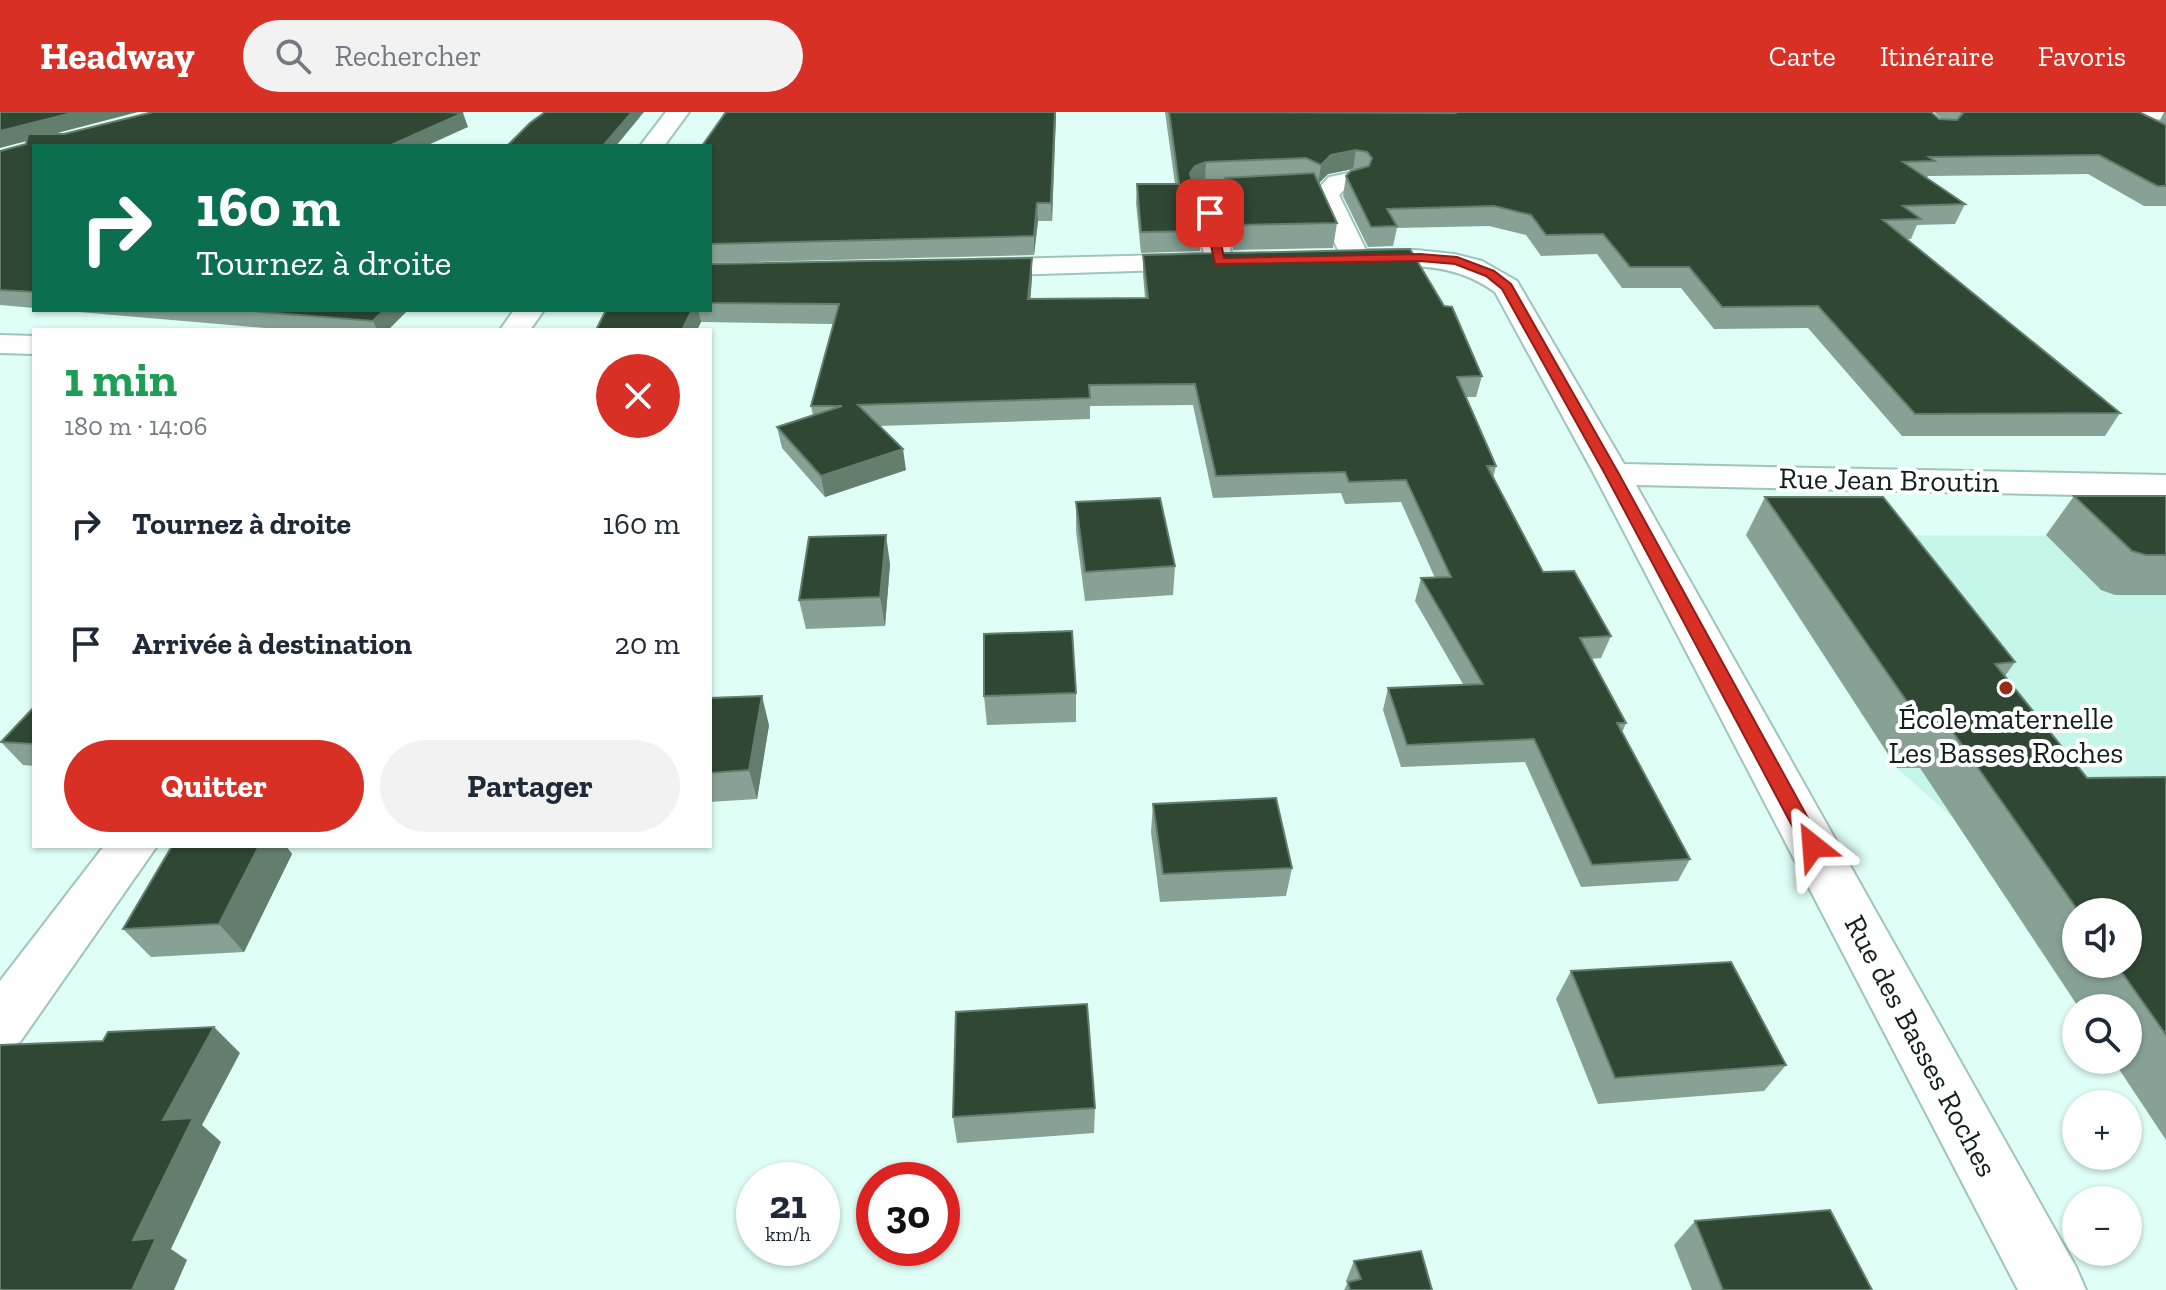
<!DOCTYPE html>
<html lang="fr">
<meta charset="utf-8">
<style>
:root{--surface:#fff;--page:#f2f2f3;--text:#1f2937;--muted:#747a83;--accent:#d93025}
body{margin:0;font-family:"Zilla Slab",serif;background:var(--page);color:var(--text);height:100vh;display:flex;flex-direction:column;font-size:30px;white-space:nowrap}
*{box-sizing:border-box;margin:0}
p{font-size:26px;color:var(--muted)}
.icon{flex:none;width:44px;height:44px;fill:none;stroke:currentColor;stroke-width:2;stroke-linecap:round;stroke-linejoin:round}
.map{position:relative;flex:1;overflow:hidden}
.sheet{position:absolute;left:32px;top:216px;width:680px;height:520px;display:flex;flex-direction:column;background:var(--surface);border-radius:0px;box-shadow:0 2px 6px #0004}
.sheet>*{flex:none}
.hud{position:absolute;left:32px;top:32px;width:680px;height:168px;border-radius:0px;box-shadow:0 2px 6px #0004;background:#0b6e4f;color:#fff;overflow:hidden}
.buttons{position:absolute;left:2062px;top:786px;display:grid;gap:16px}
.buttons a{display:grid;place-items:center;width:80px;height:80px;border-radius:50%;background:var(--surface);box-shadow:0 2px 6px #0004;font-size:40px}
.speed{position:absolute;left:736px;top:1050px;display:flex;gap:16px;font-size:40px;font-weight:700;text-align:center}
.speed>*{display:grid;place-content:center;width:104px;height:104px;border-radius:50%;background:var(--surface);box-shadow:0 2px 6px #0004;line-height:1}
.speed small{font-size:20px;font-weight:400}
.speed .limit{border:12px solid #d22;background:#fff;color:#111}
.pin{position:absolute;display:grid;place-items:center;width:68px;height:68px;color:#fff;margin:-34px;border-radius:16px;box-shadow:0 4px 12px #0006}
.me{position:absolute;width:88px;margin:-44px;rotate:332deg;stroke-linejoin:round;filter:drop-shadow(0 0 6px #0008)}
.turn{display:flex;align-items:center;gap:28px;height:168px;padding:0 32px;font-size:36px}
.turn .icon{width:104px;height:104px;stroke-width:2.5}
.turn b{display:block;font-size:56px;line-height:68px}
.round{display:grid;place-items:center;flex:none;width:84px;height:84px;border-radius:42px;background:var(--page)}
.summary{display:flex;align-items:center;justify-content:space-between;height:136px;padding:0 32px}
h1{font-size:48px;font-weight:700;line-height:60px;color:#1e9e55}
.primary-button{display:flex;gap:16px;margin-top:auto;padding:16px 32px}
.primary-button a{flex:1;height:92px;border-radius:48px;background:var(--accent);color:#fff;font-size:32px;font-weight:700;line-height:92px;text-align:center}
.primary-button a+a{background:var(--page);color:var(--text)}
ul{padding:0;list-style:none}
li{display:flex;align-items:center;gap:24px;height:120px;padding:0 32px}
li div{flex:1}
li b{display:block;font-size:30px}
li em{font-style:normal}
header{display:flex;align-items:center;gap:48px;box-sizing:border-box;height:112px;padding:0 40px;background:var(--accent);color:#fff}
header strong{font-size:38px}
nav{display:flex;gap:44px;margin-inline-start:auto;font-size:28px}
.search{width:560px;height:72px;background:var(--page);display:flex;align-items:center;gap:20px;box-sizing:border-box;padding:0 28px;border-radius:44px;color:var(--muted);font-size:30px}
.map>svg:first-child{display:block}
.built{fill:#c4f6ea;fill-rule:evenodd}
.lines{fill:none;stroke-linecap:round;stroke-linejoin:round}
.minor-casing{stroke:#9ec5bc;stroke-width:4}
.minor{fill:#fff;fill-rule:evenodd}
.wall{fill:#87a295;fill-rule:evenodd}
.shaded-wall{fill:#647e6e}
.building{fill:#304734;stroke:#647e6e;stroke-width:2}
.route{fill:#d93025;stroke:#8d1f18;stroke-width:2}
.poi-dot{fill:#962d17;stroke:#fff;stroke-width:3}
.labels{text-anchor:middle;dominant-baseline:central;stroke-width:8;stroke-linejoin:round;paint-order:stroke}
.street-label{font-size:30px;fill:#11201c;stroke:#fff}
.poi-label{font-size:30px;fill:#11201c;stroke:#fff}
</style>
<header>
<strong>Headway</strong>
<div class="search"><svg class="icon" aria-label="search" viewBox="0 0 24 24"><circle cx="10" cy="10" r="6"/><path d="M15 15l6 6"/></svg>Rechercher</div>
<nav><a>Carte</a><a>Itinéraire</a><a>Favoris</a></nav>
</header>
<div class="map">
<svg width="2166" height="1178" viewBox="0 0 2166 1178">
<rect width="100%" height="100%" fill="#defef6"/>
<path class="built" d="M 1745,423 L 2166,424 L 2166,1028 L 2113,948 L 2128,948 L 2128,896 L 2079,896 L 1953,706 L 1897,656 ZM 2076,800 L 2128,800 L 2128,852 L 2076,852 Z"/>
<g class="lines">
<g class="minor-casing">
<g id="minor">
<path d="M 666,0 L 689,0 L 664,34 L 640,34 Z"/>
<path d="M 2109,0 L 2166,0 L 2166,7 L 2147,8 L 2166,18 L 2166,35 L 2111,6 Z"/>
<path d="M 1354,60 L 1363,62 L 1366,67 L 1363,72 L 1346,76 L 1339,83 L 1366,138 L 1416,138 L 1454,142 L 1482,149 L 1517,169 L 1624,352 L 2166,363 L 2166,385 L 1636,373 L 2076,1155 L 2086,1178 L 2018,1178 L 1594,362 L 1495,180 C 1463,157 1430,153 1391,154 C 1376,155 1361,157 1346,153 L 1342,147 L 1313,82 L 1329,65 Z"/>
<path d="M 1282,69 L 1291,72 L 1295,77 L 1291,82 L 1219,87 L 1233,150 L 1229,156 L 972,164 L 962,162 L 958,156 L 962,150 L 972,148 L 1204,142 L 1192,80 L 1196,75 Z"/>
<path d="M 514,198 L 544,198 L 530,218 L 500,218 Z"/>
<path d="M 0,223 L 34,224 L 34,242 L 0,241 Z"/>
<path d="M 104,734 L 157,734 L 20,930 L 0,937 L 0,869 Z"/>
</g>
</g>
<use href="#minor" class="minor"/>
</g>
<g class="wall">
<path d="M 726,0 L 1056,0 L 1052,109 L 1038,109 L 1034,143 L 710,151 L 710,34 Z"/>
<path d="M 1165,0 L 1931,0 L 1939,7 L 1941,7 L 1934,0 L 2139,0 L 2159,10 L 2164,0 L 2166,0 L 2166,94 L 2144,94 L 2088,62 L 1928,64 L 1927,66 L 1965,92 L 1955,112 L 1917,113 L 1911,127 L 1906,127 L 2120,301 L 2105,324 L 1902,324 L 1808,216 L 1714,217 L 1681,176 L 1622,176 L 1597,142 L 1541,144 L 1526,123 L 1489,114 L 1397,116 L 1393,134 L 1368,135 L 1343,84 L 1346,64 L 1357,58 L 1353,57 L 1328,62 L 1319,71 L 1337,111 L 1333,136 L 1233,138 L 1223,90 L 1225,68 L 1205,69 L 1193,74 L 1202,119 L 1200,139 L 1141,141 L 1136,91 L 1137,72 L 1175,72 Z"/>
<path d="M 468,15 L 34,34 L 34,196 L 0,193 L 0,39 L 26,32 L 52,22 Z"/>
<path d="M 1143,143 L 1482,264 L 1476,285 L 1466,285 L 1496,354 L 1493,366 L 1543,460 L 1611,524 L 1601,546 L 1591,547 L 1626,611 L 1622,621 L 1690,747 L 1678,769 L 1581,775 L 1525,650 L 1401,655 L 1383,598 L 1388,576 L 1463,572 L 1415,489 L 1421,466 L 1435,466 L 1401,390 L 1345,392 L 1341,381 L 1213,386 L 1193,293 L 1090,294 L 1090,307 L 879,314 L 906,358 L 825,385 L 782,336 L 777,315 L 813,303 L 811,294 L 833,212 L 701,210 L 697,218 L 596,218 L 606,198 L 710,198 L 710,152 L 1032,165 L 1030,187 L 1145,186 L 1143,163 Z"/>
<path d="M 56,198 L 408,198 L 388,218 L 288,218 Z"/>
<path d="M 2074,384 L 2166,384 L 2166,483 L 2115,483 L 2101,478 L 2046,423 Z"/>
<path d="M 1765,385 L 2015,550 L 2005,564 L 2087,666 L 2166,667 L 2166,1028 L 2113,948 L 2128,948 L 2128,896 L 2079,896 L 1920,656 L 1897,656 L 1746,423 ZM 2076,800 L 2128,800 L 2128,852 L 2076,852 Z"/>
<path d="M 1076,390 L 1175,454 L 1173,483 L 1085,489 L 1076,419 Z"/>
<path d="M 890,452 L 885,514 L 806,517 L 799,488 Z"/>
<path d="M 1076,581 L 1076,610 L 987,613 L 984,584 Z"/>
<path d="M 710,586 L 769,613 L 757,687 L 710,690 Z"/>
<path d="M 34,595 L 34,654 L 23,653 L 1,630 Z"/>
<path d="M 1153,692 L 1292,756 L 1286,784 L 1160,790 L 1151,720 Z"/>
<path d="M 172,734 L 286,734 L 292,742 L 244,840 L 151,845 L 123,817 Z"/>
<path d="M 1571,859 L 1786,953 L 1764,979 L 1598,992 L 1556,887 Z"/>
<path d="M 1095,996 L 1094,1021 L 957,1031 L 953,1005 Z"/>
<path d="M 1695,1109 L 1872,1178 L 1692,1178 L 1674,1133 Z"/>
<path d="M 1354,1149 L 1432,1178 L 1344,1178 L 1347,1172 L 1346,1169 Z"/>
</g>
<g class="shaded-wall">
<path d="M 76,0 L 138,0 L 0,36 L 0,19 Z"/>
<path d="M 632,0 L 644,0 L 616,34 L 603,34 Z"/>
<path d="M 1055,0 L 1056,3 L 1052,109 L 1051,91 Z"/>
<path d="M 463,1 L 468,15 L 426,34 L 389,34 Z"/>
<path d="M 1356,38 L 1353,57 L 1328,62 L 1318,72 L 1321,53 L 1331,43 Z"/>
<path d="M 1206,50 L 1205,69 L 1194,73 L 1189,81 L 1190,61 L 1195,54 Z"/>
<path d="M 1037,91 L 1038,109 L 1034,143 L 1034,124 Z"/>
<path d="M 1032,146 L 1032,165 L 1029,207 L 1028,187 Z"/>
<path d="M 384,198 L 408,198 L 388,218 L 377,218 L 373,209 Z"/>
<path d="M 692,198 L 698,198 L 701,210 L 697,218 L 682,218 Z"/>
<path d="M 903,337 L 906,358 L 825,385 L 821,364 Z"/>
<path d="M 886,423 L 890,452 L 885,514 L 880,485 Z"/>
<path d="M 762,584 L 769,613 L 757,687 L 749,658 Z"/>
<path d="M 259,734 L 286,734 L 292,742 L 244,840 L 219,812 Z"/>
<path d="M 214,915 L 240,941 L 202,1013 L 221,1030 L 171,1137 L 187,1148 L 174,1178 L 132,1178 L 133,1128 L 163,1008 Z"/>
</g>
<g class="building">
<path d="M 0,0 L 76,0 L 0,19 Z"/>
<path d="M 153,0 L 447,0 L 463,1 L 389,34 L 34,34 L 34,180 L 0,178 L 0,39 L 26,32 L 28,22 L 64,22 Z"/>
<path d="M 545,0 L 632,0 L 603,34 L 507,34 L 530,11 Z"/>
<path d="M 726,0 L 1055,0 L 1051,91 L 1037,91 L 1034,124 L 710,132 L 710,34 L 702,34 Z"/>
<path d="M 1169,0 L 1455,1 L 1454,0 L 1931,0 L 1939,7 L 1957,8 L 1963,1 L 1961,0 L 2139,0 L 2166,13 L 2166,74 L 2157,74 L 2099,43 L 1929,45 L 1935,49 L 1903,50 L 1965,92 L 1903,94 L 1921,107 L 1883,108 L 2120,301 L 1915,302 L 1818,194 L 1722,195 L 1689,155 L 1630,155 L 1603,122 L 1546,123 L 1531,103 L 1494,94 L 1387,97 L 1397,114 L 1371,115 L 1346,64 L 1351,59 L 1369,54 L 1372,46 L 1367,40 L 1356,38 L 1331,43 L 1321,53 L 1306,46 L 1206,50 L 1195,54 L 1190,61 L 1202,119 L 1141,120 L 1137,72 L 1179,72 Z"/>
<path d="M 1314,61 L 1337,111 L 1236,113 L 1225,66 Z"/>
<path d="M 1410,137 L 1444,194 L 1452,195 L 1482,264 L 1457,265 L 1496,354 L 1487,354 L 1543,460 L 1574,459 L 1611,524 L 1580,526 L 1626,611 L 1617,611 L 1690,747 L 1592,753 L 1534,627 L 1407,633 L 1388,576 L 1483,572 L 1421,466 L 1451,465 L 1406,368 L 1349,370 L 1345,360 L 1216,364 L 1195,272 L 1089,273 L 1090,286 L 858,293 L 903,337 L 821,364 L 777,315 L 842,294 L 811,294 L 839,192 L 710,191 L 710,152 L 1032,146 L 1028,187 L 1148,186 L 1143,143 Z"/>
<path d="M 240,198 L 384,198 L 373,209 Z"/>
<path d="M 606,198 L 692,198 L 682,218 L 596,218 Z"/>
<path d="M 2074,384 L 2166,384 L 2166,443 L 2146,443 L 2132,439 Z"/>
<path d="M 1765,385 L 1883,385 L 2015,550 L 1995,552 L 2087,666 L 2165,665 L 2166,667 L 2166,923 L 2116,852 L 2128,852 L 2128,800 L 2079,800 L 1950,616 L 1926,617 Z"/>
<path d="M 1160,386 L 1175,454 L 1085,460 L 1076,390 Z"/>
<path d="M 886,423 L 880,485 L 799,488 L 809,425 Z"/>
<path d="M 1072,519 L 1076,581 L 984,584 L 984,522 Z"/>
<path d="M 762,584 L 749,658 L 710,661 L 710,586 Z"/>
<path d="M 34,595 L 34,632 L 1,630 Z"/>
<path d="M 1276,686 L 1292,756 L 1163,762 L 1153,692 Z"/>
<path d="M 172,734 L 259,734 L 219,812 L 123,817 Z"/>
<path d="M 1731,850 L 1786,953 L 1615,966 L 1571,859 Z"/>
<path d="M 1087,892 L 1095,996 L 953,1005 L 956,900 Z"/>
<path d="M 214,915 L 163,1008 L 193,1006 L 133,1128 L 156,1126 L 132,1178 L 0,1178 L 0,933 L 103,929 L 108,920 Z"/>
<path d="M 1830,1098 L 1872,1178 L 1723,1178 L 1695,1109 Z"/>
<path d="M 1421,1139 L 1432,1178 L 1350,1178 L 1348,1170 L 1361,1167 L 1354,1149 Z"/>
</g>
<path class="route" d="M 1210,98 L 1215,101 L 1224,146 L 1420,142 L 1457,145 L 1494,159 L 1511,172 L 1619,362 L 1820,728 L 1823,734 L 1820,740 L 1806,740 L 1605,362 L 1502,177 L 1486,164 L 1455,152 L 1420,149 L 1215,152 L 1204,101 Z"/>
<circle class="poi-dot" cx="2006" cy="576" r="8"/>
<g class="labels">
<g class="street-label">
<text transform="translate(1889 368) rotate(1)">Rue Jean Broutin</text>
<text transform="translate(1921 934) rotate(62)">Rue des Basses Roches</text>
</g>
<g class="poi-label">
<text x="2006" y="607">École maternelle<tspan x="2006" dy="34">Les Basses Roches</tspan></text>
</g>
</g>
</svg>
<div class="buttons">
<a><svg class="icon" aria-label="sound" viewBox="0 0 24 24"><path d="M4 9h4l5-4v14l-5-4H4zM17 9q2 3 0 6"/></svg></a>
<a><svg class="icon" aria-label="search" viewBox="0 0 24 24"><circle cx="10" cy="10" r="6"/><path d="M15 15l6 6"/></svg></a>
<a>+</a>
<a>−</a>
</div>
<div class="speed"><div>21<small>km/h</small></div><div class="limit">30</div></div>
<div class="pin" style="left:1210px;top:101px;background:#d93025"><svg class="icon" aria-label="arrive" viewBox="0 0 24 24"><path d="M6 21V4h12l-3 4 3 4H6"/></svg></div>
<svg class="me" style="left:1813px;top:734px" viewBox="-20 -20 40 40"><path d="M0-17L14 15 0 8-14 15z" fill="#d93025" stroke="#fff" stroke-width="4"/></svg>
<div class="hud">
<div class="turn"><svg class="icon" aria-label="right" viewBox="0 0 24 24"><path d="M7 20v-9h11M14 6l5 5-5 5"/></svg><div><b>160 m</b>Tournez à droite</div></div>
</div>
<section class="sheet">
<div class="summary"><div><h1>1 min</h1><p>180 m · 14:06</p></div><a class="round" style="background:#d93025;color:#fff"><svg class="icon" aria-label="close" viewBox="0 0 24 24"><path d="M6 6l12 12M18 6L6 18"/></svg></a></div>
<ul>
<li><svg class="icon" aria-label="right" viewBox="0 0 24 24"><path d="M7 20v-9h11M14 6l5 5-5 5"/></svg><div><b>Tournez à droite</b></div><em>160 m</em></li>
<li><svg class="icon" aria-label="arrive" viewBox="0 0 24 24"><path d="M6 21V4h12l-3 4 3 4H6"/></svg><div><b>Arrivée à destination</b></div><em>20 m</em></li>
</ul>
<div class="primary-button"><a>Quitter</a><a>Partager</a></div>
</section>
</div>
